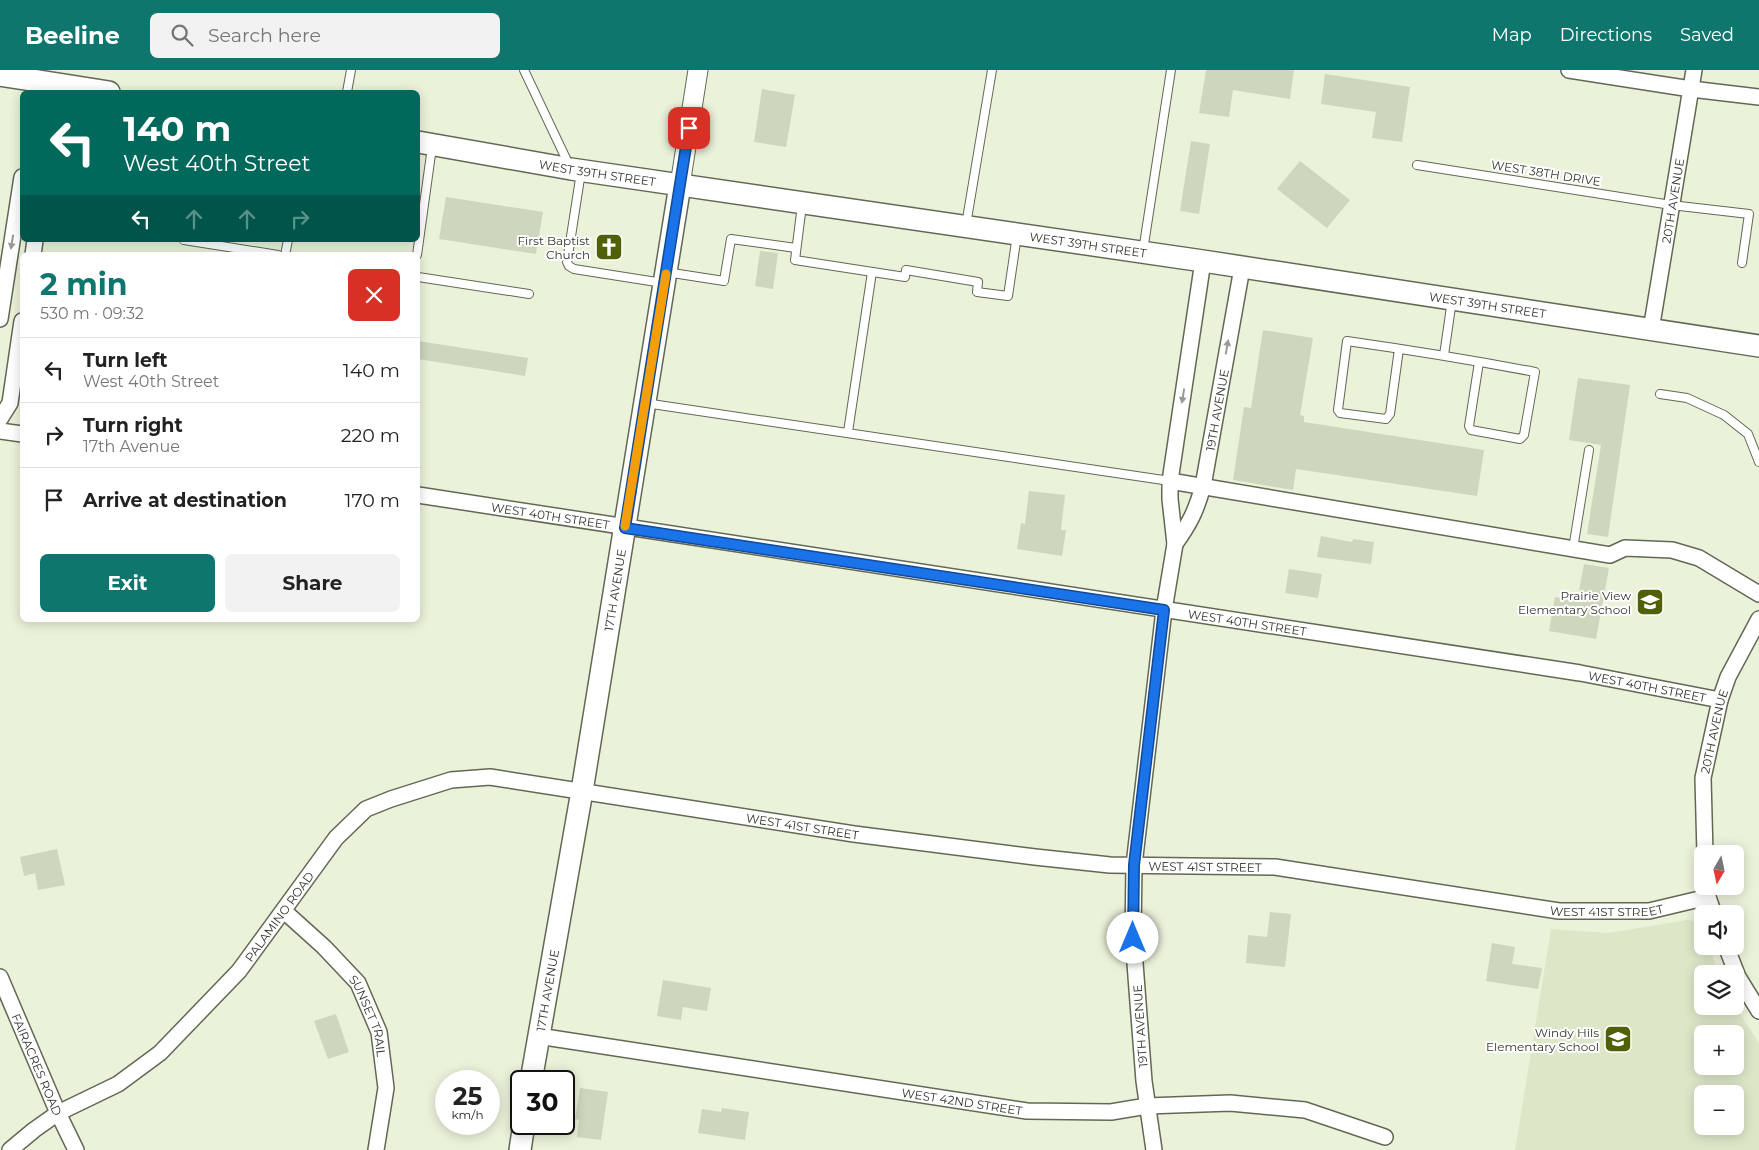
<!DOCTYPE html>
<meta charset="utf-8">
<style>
:root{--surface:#fff;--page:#f2f2f2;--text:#222;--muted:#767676;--line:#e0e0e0;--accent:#0f766e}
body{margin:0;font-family:Montserrat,sans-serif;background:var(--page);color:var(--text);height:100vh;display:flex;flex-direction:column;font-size:19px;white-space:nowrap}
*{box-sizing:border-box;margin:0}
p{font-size:16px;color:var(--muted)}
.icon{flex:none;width:28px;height:28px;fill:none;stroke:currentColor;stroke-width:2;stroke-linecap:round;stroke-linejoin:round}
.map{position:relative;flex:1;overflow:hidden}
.side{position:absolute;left:20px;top:182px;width:400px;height:370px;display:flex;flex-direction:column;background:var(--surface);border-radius:8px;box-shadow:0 2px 12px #0003}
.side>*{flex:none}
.hud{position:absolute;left:20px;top:20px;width:400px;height:152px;border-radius:8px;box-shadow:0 2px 12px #0003;background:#00695c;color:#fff;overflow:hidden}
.needle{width:32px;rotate:189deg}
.tools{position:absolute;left:1694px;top:775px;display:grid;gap:10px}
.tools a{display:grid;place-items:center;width:50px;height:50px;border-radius:8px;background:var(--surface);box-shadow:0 2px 12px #0003;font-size:25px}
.speed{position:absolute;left:435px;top:1000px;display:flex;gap:10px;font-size:25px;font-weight:700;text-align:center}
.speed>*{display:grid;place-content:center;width:65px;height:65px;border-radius:50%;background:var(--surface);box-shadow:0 2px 12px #0003;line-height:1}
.speed small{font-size:12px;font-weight:400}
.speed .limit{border:2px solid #111;border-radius:8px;background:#fff;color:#111}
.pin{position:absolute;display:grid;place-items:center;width:42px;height:42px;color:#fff;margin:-21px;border-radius:10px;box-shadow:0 2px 8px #0006}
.me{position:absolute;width:55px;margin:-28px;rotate:0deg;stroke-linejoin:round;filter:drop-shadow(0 0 4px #0008)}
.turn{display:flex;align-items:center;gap:18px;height:105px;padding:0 20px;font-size:22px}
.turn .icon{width:65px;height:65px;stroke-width:2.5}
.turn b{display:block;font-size:35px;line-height:42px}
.lanes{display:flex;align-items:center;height:48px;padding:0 20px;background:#0003;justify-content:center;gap:25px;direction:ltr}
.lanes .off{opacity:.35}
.round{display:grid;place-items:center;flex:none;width:52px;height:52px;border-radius:8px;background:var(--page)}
.headline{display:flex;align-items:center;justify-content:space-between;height:85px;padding:0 20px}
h1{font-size:30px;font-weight:700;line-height:38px;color:var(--accent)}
.button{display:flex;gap:10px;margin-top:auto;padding:10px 20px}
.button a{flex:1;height:58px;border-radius:8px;background:var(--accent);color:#fff;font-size:20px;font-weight:700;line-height:58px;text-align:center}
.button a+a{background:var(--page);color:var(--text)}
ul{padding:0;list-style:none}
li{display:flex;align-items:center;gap:15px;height:65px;padding:0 20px;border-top:1px solid var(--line)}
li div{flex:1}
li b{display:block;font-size:19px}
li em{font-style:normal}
header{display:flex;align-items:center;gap:30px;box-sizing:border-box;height:70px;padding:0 25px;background:var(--accent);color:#fff}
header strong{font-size:24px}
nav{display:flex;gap:28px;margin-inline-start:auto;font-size:18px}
.search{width:350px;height:45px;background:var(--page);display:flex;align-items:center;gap:12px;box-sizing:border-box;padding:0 18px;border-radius:8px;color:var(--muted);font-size:19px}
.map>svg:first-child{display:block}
.built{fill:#dde7c8;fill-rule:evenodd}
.building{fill:#ced6be}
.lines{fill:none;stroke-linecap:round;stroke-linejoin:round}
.service-casing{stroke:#626854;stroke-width:10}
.minor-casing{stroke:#626854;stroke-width:18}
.tertiary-casing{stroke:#626854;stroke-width:21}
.secondary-casing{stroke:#626854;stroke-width:24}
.service{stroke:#fff;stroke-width:8}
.minor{stroke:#fff;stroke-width:15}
.tertiary{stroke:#fff;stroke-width:19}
.secondary{stroke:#fff;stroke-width:21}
.oneway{fill:#989a96}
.route-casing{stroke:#114b97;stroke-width:12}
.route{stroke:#1a73e8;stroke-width:9}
.slow{stroke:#f59e0b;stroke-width:9}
.labels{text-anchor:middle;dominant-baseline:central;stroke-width:4;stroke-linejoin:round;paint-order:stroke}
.street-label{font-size:12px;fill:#32352c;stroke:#fff}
.poi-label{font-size:12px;fill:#32352c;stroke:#fff;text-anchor:end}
</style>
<header>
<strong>Beeline</strong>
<div class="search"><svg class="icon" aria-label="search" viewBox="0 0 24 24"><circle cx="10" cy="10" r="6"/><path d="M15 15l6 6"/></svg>Search here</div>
<nav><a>Map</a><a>Directions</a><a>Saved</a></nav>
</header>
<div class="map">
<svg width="1759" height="1080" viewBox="0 0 1759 1080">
<rect width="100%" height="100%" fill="#ebf2da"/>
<path class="built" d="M 1687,850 L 1701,852 L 1702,856 L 1702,876 L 1709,876 L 1719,904 L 1702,904 L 1702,936 L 1735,936 L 1759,973 L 1759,1080 L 1515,1080 L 1551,859 L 1608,863 ZM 1702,964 L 1735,964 L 1735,996 L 1702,996 ZM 1702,1024 L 1735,1024 L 1735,1056 L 1702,1056 Z"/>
<g class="building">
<path d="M 1206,0 L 1294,0 L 1290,29 L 1233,20 L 1229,47 L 1199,43 Z"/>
<path d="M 1325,4 L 1410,17 L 1402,72 L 1372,68 L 1376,42 L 1321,34 Z"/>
<path d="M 762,19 L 795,25 L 786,77 L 754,72 Z"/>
<path d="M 1191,71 L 1210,74 L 1199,144 L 1180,141 Z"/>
<path d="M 1300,91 L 1350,130 L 1327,158 L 1277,119 Z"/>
<path d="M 446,127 L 543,142 L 536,184 L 439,169 Z"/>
<path d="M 760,181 L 778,183 L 773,219 L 755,216 Z"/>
<path d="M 1263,260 L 1313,268 L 1300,345 L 1304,346 L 1304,352 L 1484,380 L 1477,426 L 1296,399 L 1293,420 L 1233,410 L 1244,337 L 1251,338 Z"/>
<path d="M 418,271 L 528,288 L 525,306 L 418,289 Z"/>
<path d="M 1578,308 L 1630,315 L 1608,467 L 1587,464 L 1601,375 L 1569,370 Z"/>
<path d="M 1029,421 L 1065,425 L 1061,460 L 1066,460 L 1062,486 L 1017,479 L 1021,453 L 1025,454 Z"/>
<path d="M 1321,466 L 1352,472 L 1353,469 L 1374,472 L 1371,494 L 1317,487 Z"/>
<path d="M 1584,494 L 1609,498 L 1596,569 L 1549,561 L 1555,527 L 1577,531 Z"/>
<path d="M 1289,499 L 1322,504 L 1318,528 L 1285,523 Z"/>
<path d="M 57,779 L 65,815 L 38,820 L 35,803 L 24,806 L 20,787 Z"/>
<path d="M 1270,842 L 1291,844 L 1285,897 L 1246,893 L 1248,865 L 1267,867 Z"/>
<path d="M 1492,873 L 1515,877 L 1512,894 L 1542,898 L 1538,919 L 1486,911 Z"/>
<path d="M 663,910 L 711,918 L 707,941 L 683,937 L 681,950 L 657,946 Z"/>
<path d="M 336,944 L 349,982 L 328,989 L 314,951 Z"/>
<path d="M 580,1018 L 608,1022 L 601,1070 L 577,1067 L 579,1050 L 575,1049 Z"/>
<path d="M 722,1038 L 749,1042 L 745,1070 L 698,1063 L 702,1039 L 721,1042 Z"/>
</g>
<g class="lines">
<g class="service-casing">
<g id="service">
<path d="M 524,0 L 569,95"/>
<path d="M 347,22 L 351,0"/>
<path d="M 1417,95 L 1671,135 L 1749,144 L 1742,193"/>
<path d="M 581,102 L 567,192 L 569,196 L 574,199 L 663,213"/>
<path d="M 802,135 L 795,190 L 905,207 L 906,200 L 978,212 L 977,222 L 1008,226 L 1017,165"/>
<path d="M 966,155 L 992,0"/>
<path d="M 184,170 L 278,185"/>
<path d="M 1143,181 L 1171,0"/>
<path d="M 285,185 L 288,170"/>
<path d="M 417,185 L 432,77"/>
<path d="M 666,202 L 724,211 L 731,169 L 796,178"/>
<path d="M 418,207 L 529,224"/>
<path d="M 1399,279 L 1390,344 L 1386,349 L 1340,343 L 1338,340 L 1347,271 C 1410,280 1472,290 1535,302 L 1524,365 L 1520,369 L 1471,360 L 1469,356 L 1479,292"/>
<path d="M 1444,285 L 1452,230"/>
<path d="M 1660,324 L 1687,328 L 1724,345 L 1748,364 L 1759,392"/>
<path d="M 645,333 L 1170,411"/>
<path d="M 848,362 L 872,202"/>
<path d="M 1573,479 L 1589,380"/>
</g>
</g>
<g class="minor-casing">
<g id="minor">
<path d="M 1569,0 L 1691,19 L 1759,27"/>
<path d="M 33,185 L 35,170"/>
<path d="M 0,249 L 22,107"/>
<path id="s1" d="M 1651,260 L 1694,0"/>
<path d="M 0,349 L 10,333 L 22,251"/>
<path d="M 0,361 L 22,364"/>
<path d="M 1170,411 L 1610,485 L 1625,478 L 1672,480 L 1699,488 L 1759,524"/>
<path id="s2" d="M 418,425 L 1580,603 L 1720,630"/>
<path id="s3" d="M 1175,474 C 1190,453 1196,441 1203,416 L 1242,198"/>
<path id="s4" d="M 1705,784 L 1703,708 L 1720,630 L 1728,607 L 1759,549"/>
<path d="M 1707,816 L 1708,827 L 1714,844"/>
<path id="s5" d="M 284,841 L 324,877 L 358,913 L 379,962 L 386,1018 L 376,1080"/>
<path d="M 1726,876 L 1738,907 L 1759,941"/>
<path id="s6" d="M 0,907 L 58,1043 L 76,1080"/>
<path id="s7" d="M 538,966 L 1027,1041 L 1111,1042 L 1147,1036 L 1230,1033 L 1305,1040 L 1385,1067"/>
<path id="s8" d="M 10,1080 L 34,1060 L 58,1043 L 118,1014 L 160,983 L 239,901 L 336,768 L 366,739 L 391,729 L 451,710 L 490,707 L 854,764 L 1035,787 L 1110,795 L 1275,797 L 1559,841 L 1649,841 L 1708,827"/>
<path d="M 1154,1080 L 1144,1011 L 1133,867 L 1134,795 L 1164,540 L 1175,474 L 1170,429 L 1170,411 L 1203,191"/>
</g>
</g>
<g class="tertiary-casing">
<path id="tertiary" d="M 680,115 L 698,0"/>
</g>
<g class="secondary-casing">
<g id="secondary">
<path d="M 0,5 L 109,22"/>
<path id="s9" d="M 418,72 L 571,99 L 1203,191 L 1759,276"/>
<path id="s10" d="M 531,1011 L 582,721 L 680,115"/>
<path d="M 520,1080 L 524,1054"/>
</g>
</g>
<use href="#service" class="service"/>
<use href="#minor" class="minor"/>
<use href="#tertiary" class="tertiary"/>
<use href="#secondary" class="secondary"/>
</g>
<defs><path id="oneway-solid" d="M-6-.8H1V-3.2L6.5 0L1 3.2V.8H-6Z" transform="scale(1.25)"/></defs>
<g class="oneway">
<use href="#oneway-solid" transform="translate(12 172) rotate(99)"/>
<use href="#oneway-solid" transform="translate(1227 277) rotate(-80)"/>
<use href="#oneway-solid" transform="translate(1183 326) rotate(99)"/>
</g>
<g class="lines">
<g class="route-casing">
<path id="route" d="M 689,58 L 625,458 L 1164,540 L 1134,795 L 1133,868"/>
</g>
<use href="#route" class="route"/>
<path class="slow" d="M 625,456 L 666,204"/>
</g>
<defs>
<g id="church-square" transform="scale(1.4375)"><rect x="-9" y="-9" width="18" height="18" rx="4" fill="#4f6005" stroke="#fff"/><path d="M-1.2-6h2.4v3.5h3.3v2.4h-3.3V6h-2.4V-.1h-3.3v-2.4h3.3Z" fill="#fff"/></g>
<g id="school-square" transform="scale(1.4375)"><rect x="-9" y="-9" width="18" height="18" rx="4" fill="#4f6005" stroke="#fff"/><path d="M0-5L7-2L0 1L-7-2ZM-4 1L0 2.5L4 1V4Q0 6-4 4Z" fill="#fff"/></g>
</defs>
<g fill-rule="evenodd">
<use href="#church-square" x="609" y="177"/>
<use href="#school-square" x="1650" y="532"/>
<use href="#school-square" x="1618" y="969"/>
</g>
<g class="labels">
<g class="street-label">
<text stroke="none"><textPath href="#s9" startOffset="182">WEST 39TH STREET</textPath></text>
<text transform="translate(1546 103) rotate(9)">WEST 38TH DRIVE</text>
<text stroke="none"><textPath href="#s1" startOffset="131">20TH AVENUE</textPath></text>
<text stroke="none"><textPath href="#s9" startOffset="678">WEST 39TH STREET</textPath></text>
<text stroke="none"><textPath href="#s9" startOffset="1082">WEST 39TH STREET</textPath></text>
<text stroke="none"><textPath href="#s3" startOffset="142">19TH AVENUE</textPath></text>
<text stroke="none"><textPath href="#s2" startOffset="134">WEST 40TH STREET</textPath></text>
<text stroke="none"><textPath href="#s10" startOffset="498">17TH AVENUE</textPath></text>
<text stroke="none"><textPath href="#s2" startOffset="839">WEST 40TH STREET</textPath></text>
<text stroke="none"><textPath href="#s2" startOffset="1244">WEST 40TH STREET</textPath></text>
<text stroke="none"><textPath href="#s4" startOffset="124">20TH AVENUE</textPath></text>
<text stroke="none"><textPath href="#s8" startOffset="945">WEST 41ST STREET</textPath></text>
<text stroke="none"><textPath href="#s8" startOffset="1350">WEST 41ST STREET</textPath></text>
<text stroke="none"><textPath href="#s8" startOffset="1755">WEST 41ST STREET</textPath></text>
<text stroke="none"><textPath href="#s8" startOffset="361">PALAMINO ROAD</textPath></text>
<text stroke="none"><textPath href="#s10" startOffset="92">17TH AVENUE</textPath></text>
<text stroke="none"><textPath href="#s5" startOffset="138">SUNSET TRAIL</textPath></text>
<text transform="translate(1140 956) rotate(-94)">19TH AVENUE</text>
<text stroke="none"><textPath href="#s6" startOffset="95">FAIRACRES ROAD</textPath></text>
<text stroke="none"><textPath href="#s7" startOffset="429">WEST 42ND STREET</textPath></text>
</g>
<g class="poi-label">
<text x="590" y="170">First Baptist<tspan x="590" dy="14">Church</tspan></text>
<text x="1631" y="525">Prairie View<tspan x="1631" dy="14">Elementary School</tspan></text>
<text x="1599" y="962">Windy Hils<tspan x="1599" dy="14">Elementary School</tspan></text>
</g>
</g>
</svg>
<div class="tools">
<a><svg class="needle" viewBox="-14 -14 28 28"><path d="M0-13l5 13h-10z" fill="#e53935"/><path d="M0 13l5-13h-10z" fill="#767676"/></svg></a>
<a><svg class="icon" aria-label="sound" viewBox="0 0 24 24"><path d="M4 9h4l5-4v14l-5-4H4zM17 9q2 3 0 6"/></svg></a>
<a><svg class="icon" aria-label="layers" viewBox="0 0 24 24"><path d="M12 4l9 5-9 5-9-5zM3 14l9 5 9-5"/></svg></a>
<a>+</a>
<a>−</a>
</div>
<div class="speed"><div>25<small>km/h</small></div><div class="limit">30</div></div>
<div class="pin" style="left:689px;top:58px;background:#d93025"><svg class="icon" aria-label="arrive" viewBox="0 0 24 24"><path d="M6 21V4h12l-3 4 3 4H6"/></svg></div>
<svg class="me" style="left:1133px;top:868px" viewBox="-20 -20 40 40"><circle r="19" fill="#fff"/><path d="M0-13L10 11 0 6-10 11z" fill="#1a73e8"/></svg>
<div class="hud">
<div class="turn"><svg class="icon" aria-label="left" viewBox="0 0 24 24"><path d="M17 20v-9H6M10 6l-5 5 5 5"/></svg><div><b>140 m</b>West 40th Street</div></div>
<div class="lanes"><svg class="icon" aria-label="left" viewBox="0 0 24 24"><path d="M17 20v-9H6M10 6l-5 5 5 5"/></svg><svg class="icon off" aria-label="ahead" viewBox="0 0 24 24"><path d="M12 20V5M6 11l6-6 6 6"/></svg><svg class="icon off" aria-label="ahead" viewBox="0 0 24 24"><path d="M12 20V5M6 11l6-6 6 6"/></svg><svg class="icon off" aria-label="right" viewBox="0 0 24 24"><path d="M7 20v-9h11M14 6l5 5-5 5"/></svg></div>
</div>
<section class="side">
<div class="headline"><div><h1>2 min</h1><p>530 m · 09:32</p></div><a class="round" style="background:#d93025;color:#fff"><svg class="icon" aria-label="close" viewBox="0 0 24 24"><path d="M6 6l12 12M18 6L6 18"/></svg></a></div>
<ul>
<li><svg class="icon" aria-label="left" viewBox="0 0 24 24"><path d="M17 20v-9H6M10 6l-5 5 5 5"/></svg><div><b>Turn left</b><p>West 40th Street</p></div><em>140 m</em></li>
<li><svg class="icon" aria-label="right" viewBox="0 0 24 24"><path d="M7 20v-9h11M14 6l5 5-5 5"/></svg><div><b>Turn right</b><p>17th Avenue</p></div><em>220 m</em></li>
<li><svg class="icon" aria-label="arrive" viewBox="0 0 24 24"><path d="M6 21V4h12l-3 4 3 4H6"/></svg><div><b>Arrive at destination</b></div><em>170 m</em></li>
</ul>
<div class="button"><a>Exit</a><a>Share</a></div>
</section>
</div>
